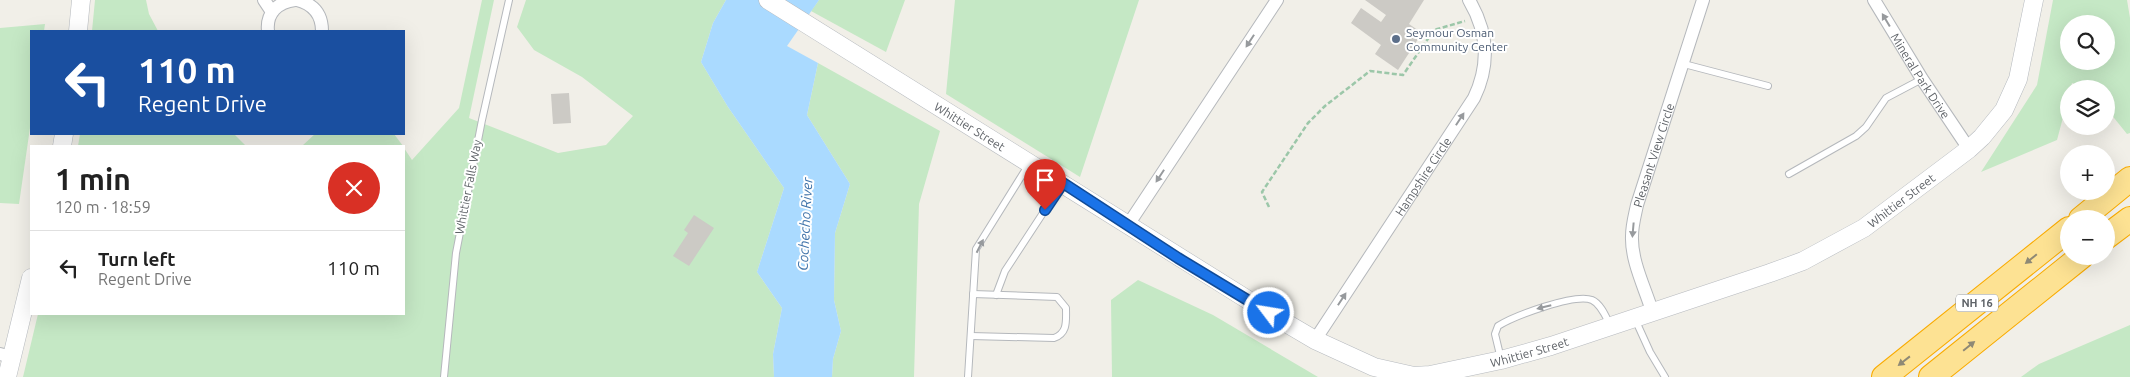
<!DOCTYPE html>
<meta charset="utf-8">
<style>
:root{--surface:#fff;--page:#f2f2f2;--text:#222;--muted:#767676;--line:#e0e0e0}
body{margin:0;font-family:Ubuntu,sans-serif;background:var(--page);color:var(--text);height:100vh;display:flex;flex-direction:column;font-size:19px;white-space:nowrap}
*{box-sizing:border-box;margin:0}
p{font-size:16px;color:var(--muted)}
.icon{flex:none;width:28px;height:28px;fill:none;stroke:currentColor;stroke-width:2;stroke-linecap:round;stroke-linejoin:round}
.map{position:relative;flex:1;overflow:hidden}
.side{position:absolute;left:30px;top:145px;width:375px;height:170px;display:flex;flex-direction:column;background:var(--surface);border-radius:0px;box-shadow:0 5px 20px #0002}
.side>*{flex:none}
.guide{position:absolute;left:30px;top:30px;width:375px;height:105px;border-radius:0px;box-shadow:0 5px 20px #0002;background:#1a4fa0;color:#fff;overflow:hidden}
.buttons{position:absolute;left:2060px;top:15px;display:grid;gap:10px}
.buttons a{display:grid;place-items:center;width:55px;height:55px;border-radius:50%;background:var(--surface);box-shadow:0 5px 20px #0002;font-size:25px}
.pin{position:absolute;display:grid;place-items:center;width:42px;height:42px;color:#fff;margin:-51px -21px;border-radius:50% 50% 50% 0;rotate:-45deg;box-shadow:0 0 5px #0007}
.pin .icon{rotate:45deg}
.me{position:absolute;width:55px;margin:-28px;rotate:301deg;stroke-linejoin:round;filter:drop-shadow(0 0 4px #0008)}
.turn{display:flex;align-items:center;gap:18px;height:105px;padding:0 25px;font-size:22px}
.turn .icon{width:65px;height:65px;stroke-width:2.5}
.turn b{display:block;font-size:35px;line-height:42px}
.round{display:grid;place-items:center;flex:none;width:52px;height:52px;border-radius:26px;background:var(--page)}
.headline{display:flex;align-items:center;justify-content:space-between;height:85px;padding:0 25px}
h1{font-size:30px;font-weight:700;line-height:38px}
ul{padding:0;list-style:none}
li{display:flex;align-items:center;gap:15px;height:75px;padding:0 25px;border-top:1px solid var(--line)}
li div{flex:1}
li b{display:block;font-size:19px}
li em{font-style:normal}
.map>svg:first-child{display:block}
.green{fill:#c5e8c5;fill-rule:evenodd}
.water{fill:#aadaff}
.building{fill:#cccac5}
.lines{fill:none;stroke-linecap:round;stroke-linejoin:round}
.lane-casing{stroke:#b5b8bc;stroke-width:8}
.street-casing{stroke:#b5b8bc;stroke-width:14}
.secondary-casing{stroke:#b6babf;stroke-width:19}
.highway-casing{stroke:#f9ab00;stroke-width:26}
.path{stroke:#9cc7a9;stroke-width:2.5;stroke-dasharray:5 2.5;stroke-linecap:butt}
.lane{stroke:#fff;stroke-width:6}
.street{stroke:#fff;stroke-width:12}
.secondary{stroke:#fff;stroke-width:18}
.highway{stroke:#fde293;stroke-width:24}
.oneway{fill:#979a9d}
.oneway2{fill:#8e8975}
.route-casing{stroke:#114b97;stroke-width:12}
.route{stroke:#1a73e8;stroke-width:9}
.service-dot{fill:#5c6f8a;stroke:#fff;stroke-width:2}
.labels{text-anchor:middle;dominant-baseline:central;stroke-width:4;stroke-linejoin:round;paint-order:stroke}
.shield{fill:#fff;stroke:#8f9295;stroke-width:1}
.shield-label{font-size:11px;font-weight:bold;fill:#5f6368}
.service-label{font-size:12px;fill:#4e5e75;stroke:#fff;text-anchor:start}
.street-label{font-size:12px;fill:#5f6368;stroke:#fff}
.water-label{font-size:14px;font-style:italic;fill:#4174aa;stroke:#fff}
</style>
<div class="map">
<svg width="2130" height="377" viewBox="0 0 2130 377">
<rect width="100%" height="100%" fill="#f1efe8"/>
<g class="green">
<path d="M 95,0 L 146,0 L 149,14 L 158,31 L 92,31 Z"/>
<path d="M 482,0 L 494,0 L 469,118 L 558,153 L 606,145 L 633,116 L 582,77 L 534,50 L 517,27 L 526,0 L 726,0 L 713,23 L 701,62 L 728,107 L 784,188 L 757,272 L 782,308 L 773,354 L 774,377 L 23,377 L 38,314 L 404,314 L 404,148 L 412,160 L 459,108 Z"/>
<path d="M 819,0 L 905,0 L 886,52 L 811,11 Z"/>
<path d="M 955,0 L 1139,0 L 1080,177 L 946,94 Z"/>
<path d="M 2053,0 L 2127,0 L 2130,18 L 2130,133 L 2127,134 L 2106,108 L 2106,89 L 2087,89 L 2072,83 L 2071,89 L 2069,89 L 2069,95 L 2057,140 L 1981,172 L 2037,85 ZM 2069,24 L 2106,24 L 2106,61 L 2069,61 Z"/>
<path d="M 45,24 L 44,31 L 31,31 L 31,121 L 19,204 L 0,203 L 0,28 Z"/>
<path d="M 818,63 L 940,131 L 919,204 L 914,377 L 832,377 L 833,359 L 841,331 L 834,300 L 835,233 L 850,184 L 807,115 Z"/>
<path d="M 80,134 L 234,134 L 246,146 L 78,146 Z"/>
<path d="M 315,134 L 394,134 L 403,146 L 302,146 Z"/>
<path d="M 1138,280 L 1213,315 L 1318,377 L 1112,377 L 1111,300 Z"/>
<path d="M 2130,325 L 2130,377 L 2021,377 L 2039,364 Z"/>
</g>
<path class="water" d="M 726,0 L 819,0 L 787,46 L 818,63 L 807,115 L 850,184 L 835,233 L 834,300 L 841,331 L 833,359 L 832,377 L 774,377 L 773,354 L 782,308 L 757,272 L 784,188 L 728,107 L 701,62 L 713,23 Z"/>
<g class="building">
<path d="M 1365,0 L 1424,0 L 1409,24 L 1422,33 L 1398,70 L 1375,54 L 1381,45 L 1351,23 L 1361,8 L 1381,22 L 1386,15 Z"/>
<path d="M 569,93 L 571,123 L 553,124 L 551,94 Z"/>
<path d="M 694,215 L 714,228 L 689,266 L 673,256 L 688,233 L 684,230 Z"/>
</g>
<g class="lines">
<g class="lane-casing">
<g id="lane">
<path d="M 1684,64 L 1768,86"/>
<path d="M 1789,174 L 1856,136 L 1866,127 L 1886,98 L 1922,79"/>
<path d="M 996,295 L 1005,271 L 1062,184"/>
<path d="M 1635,319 L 1650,352 L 1665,377"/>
<path d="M 971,336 L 1054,338 C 1068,333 1066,321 1066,308 L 1057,297 L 973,294"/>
<path d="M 1501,359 L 1495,334 L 1498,326 C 1514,316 1575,293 1592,300 C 1601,304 1606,317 1610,325"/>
<path d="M 444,377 L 456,253 L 482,120 L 509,0"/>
<path d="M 968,377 L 976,249 L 1029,164"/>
</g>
</g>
<g class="street-casing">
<g id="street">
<path d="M 264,0 L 272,12"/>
<path d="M 297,0 C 313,4 322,14 322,31"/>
<path id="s1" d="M 1874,0 L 1922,79 L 1969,149"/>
<path d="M 268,31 C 266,13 278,2 295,0"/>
<path d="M 1128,225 L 1277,0"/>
<path id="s2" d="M 1652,311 C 1645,288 1631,261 1632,236 C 1632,225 1635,215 1637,205 L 1703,0"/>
<path id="s3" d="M 1315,340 L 1474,98 C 1490,65 1488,32 1469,0"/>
<path d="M 0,354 L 12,357"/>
</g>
</g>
<g class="secondary-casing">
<g id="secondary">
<path id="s4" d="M 768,0 L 1269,313 L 1315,340 L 1374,367 L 1414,376 L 1430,375 L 1501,360 L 1551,346 L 1770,273 L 1803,261 L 1864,228 L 1969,149 L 1982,137 L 2004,110 L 2018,79 L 2034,0"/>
<path d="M 78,31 L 81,0"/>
<path d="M 62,146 L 64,134"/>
<path d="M 7,377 L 31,278"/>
</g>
</g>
<g class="highway-casing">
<g id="highway">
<path d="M 2081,219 L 2130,179"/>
<path d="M 2106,237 L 2130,219"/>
<path d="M 1884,377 L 2069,229"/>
<path d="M 1931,377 L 2082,256"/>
</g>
</g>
<path class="path" d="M 1269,207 L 1262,192 L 1308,123 L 1325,106 L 1370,71 L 1403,75 L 1434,30 L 1465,21"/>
<use href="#lane" class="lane"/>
<use href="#street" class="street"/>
<use href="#secondary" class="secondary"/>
<use href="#highway" class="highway"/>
</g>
<defs><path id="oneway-solid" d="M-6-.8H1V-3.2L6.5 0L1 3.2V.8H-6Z" transform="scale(1.25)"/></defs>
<g class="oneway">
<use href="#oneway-solid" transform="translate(1886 20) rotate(-121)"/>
<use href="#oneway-solid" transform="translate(1250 41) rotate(123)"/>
<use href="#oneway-solid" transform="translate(1460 119) rotate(-57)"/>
<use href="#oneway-solid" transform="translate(1160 176) rotate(123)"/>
<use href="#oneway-solid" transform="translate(1633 230) rotate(95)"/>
<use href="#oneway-solid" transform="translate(980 246) rotate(-63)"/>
<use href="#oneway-solid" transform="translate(1342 299) rotate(-57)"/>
<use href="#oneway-solid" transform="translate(1544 307) rotate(166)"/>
</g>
<g class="oneway2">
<use href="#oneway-solid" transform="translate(2031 259) rotate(141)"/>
<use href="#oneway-solid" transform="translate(1969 346) rotate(-39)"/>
<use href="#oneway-solid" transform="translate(1904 361) rotate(142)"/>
</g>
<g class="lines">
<g class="route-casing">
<path id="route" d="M 1045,210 L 1063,183 L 1178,258 L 1269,313"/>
</g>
<use href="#route" class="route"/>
</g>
<circle class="service-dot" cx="1396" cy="39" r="5"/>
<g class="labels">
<rect class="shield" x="1956" y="294.5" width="42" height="17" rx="4"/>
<g class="shield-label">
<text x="1977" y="303">NH 16</text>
</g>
<g class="service-label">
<text x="1406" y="32">Seymour Osman<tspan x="1406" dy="14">Community Center</tspan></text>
</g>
<g class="street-label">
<text stroke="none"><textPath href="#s1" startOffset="89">Mineral Park Drive</textPath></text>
<text stroke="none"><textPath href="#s4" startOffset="238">Whittier Street</textPath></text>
<text stroke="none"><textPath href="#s2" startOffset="162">Pleasant View Circle</textPath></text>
<text stroke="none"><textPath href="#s3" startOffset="196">Hampshire Circle</textPath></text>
<text transform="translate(468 187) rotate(-79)">Whittier Falls Way</text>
<text stroke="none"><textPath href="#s4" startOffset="1272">Whittier Street</textPath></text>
<text stroke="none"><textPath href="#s4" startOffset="868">Whittier Street</textPath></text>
</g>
<g class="water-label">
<text transform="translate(805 224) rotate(-87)">Cochecho River</text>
</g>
</g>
</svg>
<div class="buttons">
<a><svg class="icon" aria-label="search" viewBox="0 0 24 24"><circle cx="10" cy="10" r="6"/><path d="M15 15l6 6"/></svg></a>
<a><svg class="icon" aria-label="layers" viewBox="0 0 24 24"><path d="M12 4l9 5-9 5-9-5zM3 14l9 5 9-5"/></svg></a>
<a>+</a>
<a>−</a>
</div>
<div class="pin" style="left:1045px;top:210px;background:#d93025"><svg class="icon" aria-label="arrive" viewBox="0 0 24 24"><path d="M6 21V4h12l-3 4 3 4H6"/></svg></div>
<svg class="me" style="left:1269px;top:313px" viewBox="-20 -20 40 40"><circle r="17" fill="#1a73e8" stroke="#fff" stroke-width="3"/><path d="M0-11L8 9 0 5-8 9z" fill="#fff"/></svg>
<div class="guide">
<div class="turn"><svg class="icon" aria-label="left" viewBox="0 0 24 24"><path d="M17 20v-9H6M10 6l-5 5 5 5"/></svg><div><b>110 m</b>Regent Drive</div></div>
</div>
<section class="side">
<div class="headline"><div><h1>1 min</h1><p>120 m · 18:59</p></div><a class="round" style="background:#d93025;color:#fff"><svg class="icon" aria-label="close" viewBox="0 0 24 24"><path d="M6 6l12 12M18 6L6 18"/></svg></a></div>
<ul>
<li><svg class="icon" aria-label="left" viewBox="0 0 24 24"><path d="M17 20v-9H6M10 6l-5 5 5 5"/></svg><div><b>Turn left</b><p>Regent Drive</p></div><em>110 m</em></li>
</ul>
</section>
</div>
